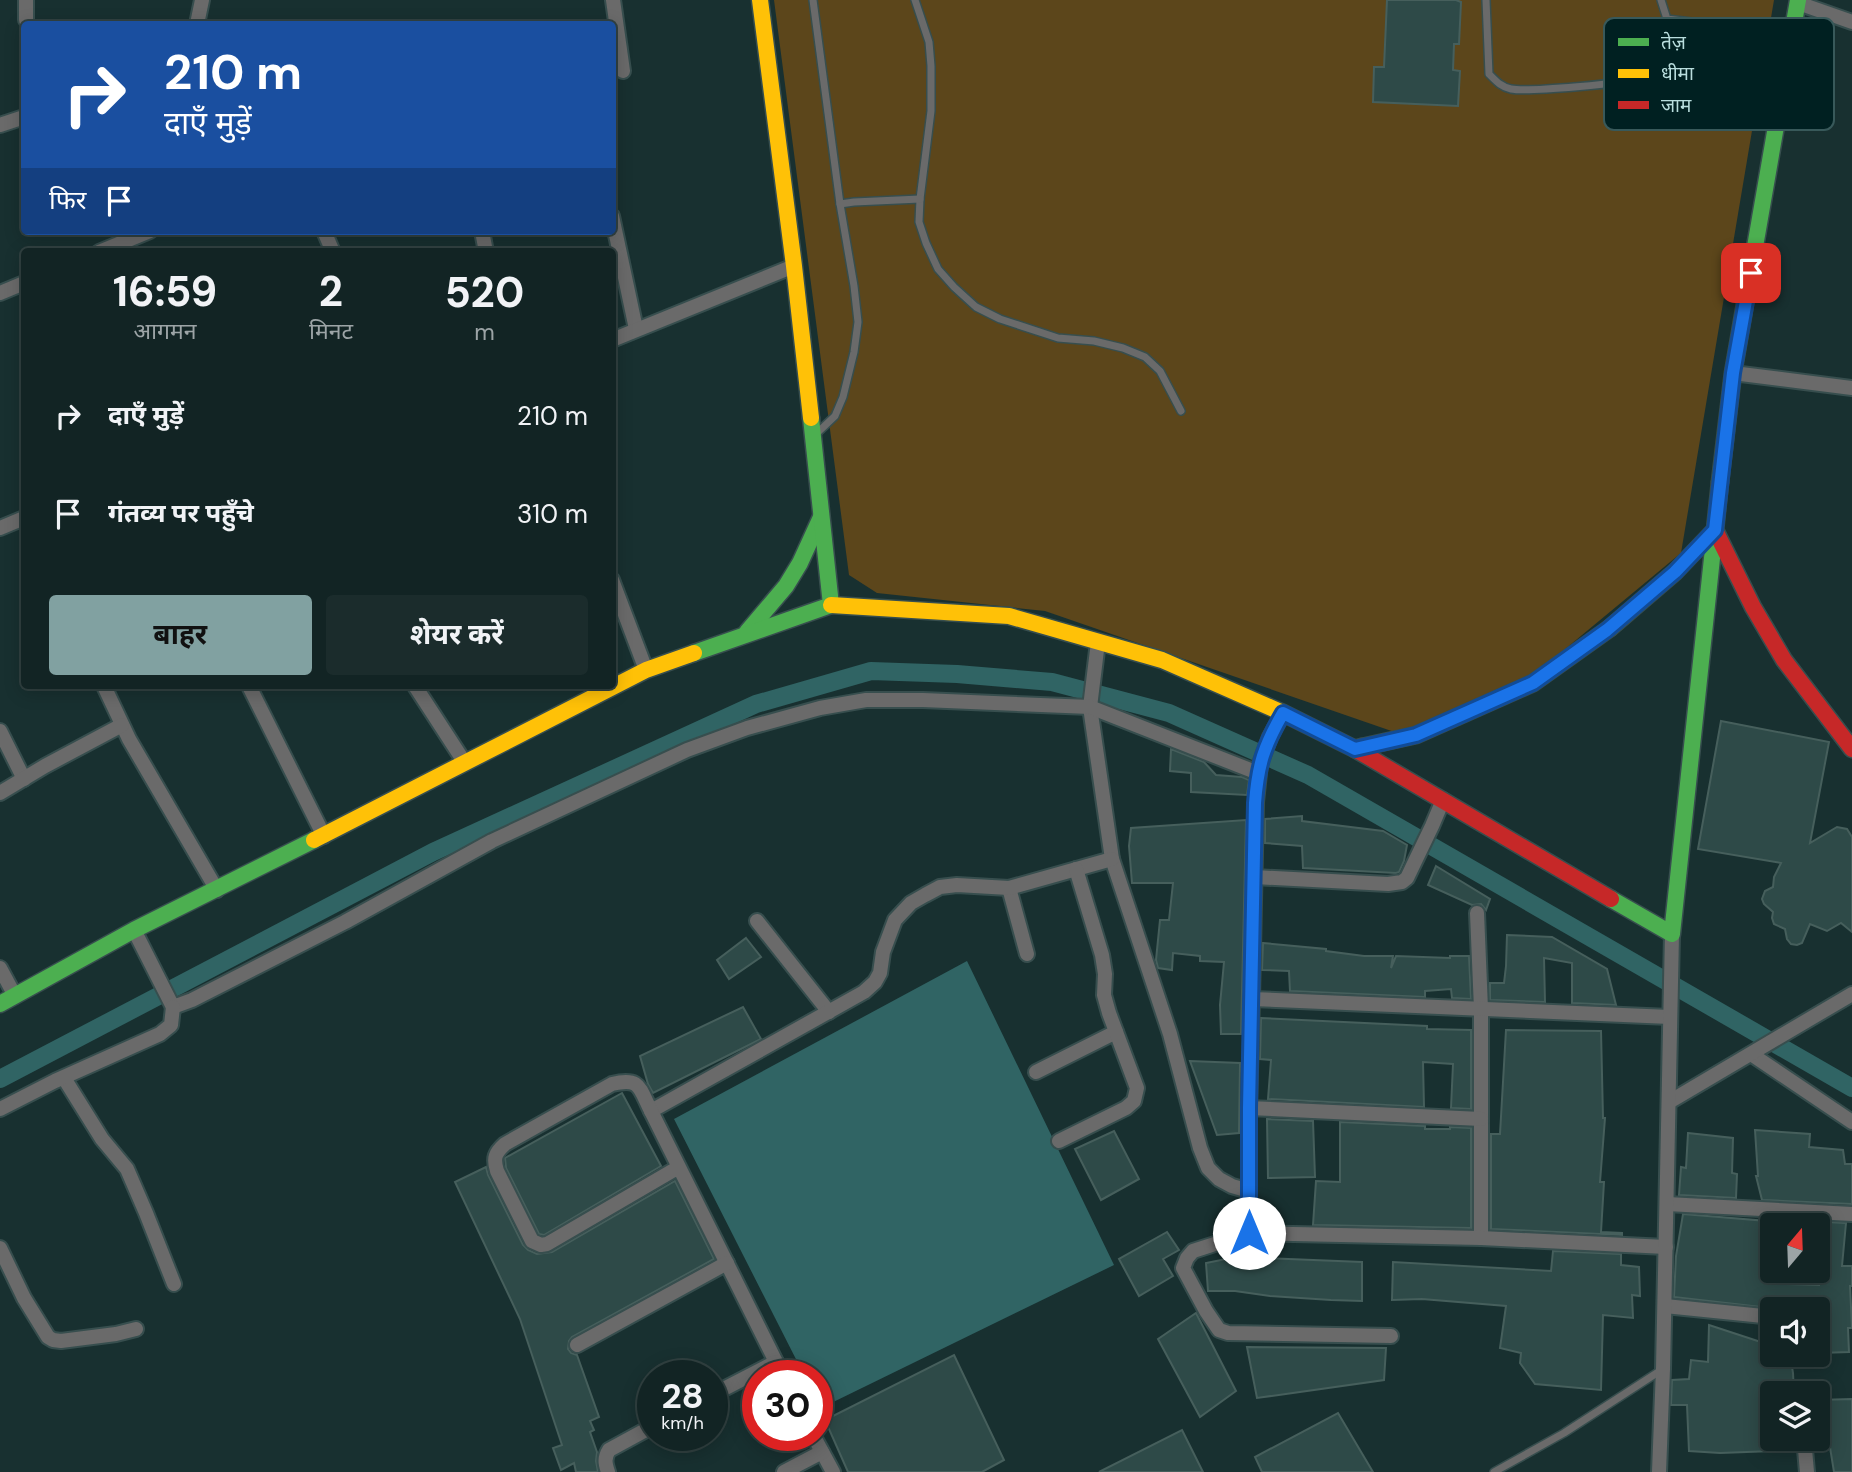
<!DOCTYPE html>
<html lang="hi">
<meta charset="utf-8">
<style>
:root{--surface:#122424;--page:#1b2c2c;--text:#f1f3f6;--muted:#9ca4a6;--line:#314141;--accent:#81a1a1}
body{margin:0;font-family:"DM Sans","Noto Sans Devanagari",sans-serif;background:var(--page);color:var(--text);height:100vh;display:flex;flex-direction:column;font-size:26px;white-space:nowrap}
*{box-sizing:border-box;margin:0}
p{font-size:23px;color:var(--muted)}
.icon{flex:none;width:38px;height:38px;fill:none;stroke:currentColor;stroke-width:2;stroke-linecap:round;stroke-linejoin:round}
.map{position:relative;flex:1;overflow:hidden}
.panel{position:absolute;left:21px;top:248px;width:595px;height:441px;display:flex;flex-direction:column;background:var(--surface);border-radius:7px;box-shadow:0 4px 18px #0003,0 0 0 2px var(--line)}
.panel>*{flex:none}
.hud{position:absolute;left:21px;top:21px;width:595px;height:214px;border-radius:7px;box-shadow:0 4px 18px #0003,0 0 0 2px var(--line);background:#1a4fa0;color:#fff;overflow:hidden}
.needle{width:46px;rotate:19deg}
.tools{position:absolute;left:1760px;top:1213px;display:grid;gap:14px}
.tools a{display:grid;place-items:center;width:70px;height:70px;border-radius:7px;background:var(--surface);box-shadow:0 4px 18px #0003,0 0 0 2px var(--line);font-size:35px}
.speed{position:absolute;left:637px;top:1360px;display:flex;gap:14px;font-size:35px;font-weight:700;text-align:center}
.speed>*{display:grid;place-content:center;width:91px;height:91px;border-radius:50%;background:var(--surface);box-shadow:0 4px 18px #0003,0 0 0 2px var(--line);line-height:1}
.speed small{font-size:18px;font-weight:400}
.speed .limit{border:10px solid #d22;background:#fff;color:#111}
.pin{position:absolute;display:grid;place-items:center;width:60px;height:60px;color:#fff;margin:-30px;border-radius:14px;box-shadow:0 4px 10px #0006}
.me{position:absolute;width:77px;margin:-38px;rotate:0deg;stroke-linejoin:round;filter:drop-shadow(0 0 5px #0008)}
.turn{display:flex;align-items:center;gap:24px;height:147px;padding:0 28px;font-size:32px}
.turn .icon{width:91px;height:91px;stroke-width:2.5}
.turn b{display:block;font-size:49px;line-height:60px}
.then{display:flex;align-items:center;height:66px;padding:0 28px;background:#0003;gap:14px;font-size:26px}
.eta{display:flex;justify-content:space-evenly;align-items:center;height:119px;text-align:center}
.eta b{font-size:42px;font-weight:700;line-height:49px}
.primary-button{display:flex;gap:14px;margin-top:auto;padding:14px 28px}
.primary-button a{flex:1;height:80px;border-radius:7px;background:var(--accent);color:#111;font-size:28px;font-weight:700;line-height:80px;text-align:center}
.primary-button a+a{background:var(--page);color:var(--text)}
ul{padding:0;list-style:none}
li{display:flex;align-items:center;gap:21px;height:98px;padding:0 28px}
li div{flex:1}
li b{display:block;font-size:26px}
li em{font-style:normal}
.map>svg:first-child{display:block}
.green{fill:#5c461b}
.water{fill:#306464}
.lines{fill:none;stroke-linecap:round;stroke-linejoin:round}
.canal{stroke:#306464;stroke-width:18}
.building{fill:#2e4a48;stroke:#465f5c;stroke-width:2;fill-rule:evenodd}
.lane-casing{stroke:#374e4e;stroke-width:10}
.street-casing{stroke:#374e4e;stroke-width:18}
.fast-casing{stroke:#374e4e;stroke-width:19}
.slow-casing{stroke:#374e4e;stroke-width:19}
.jam-casing{stroke:#374e4e;stroke-width:19}
.lane{stroke:#6a6a6a;stroke-width:7}
.street{stroke:#6a6a6a;stroke-width:14}
.fast{stroke:#4caf50;stroke-width:16}
.slow{stroke:#ffc107;stroke-width:16}
.jam{stroke:#c62828;stroke-width:16}
.route-casing{stroke:#114b97;stroke-width:18}
.route{stroke:#1a73e8;stroke-width:12}
.key{fill:#002021;stroke:#38595a;stroke-width:2}
.key-label{font-size:19px;fill:#b9dede}
</style>
<div class="map">
<svg width="1852" height="1472" viewBox="0 0 1852 1472">
<rect width="100%" height="100%" fill="#183030"/>
<path class="green" d="M 774,0 L 1774,0 L 1681,553 L 1535,674 L 1406,736 L 1045,611 L 877,593 L 849,575 Z"/>
<path class="water" d="M 967,961 L 1114,1265 L 821,1408 L 817,1402 L 817,1376 L 804,1375 L 674,1119 Z"/>
<g class="lines">
<path class="canal" d="M 0,1079 L 433,852 L 756,704 L 871,671 L 957,674 L 1052,682 L 1169,713 L 1308,775 L 1852,1088"/>
</g>
<g class="building">
<path d="M 1387,0 L 1456,0 L 1461,2 L 1459,44 L 1454,44 L 1453,70 L 1460,71 L 1458,106 L 1373,102 L 1374,67 L 1384,67 Z"/>
<path d="M 1721,721 L 1829,742 L 1810,843 L 1837,827 L 1847,829 L 1852,837 L 1852,932 L 1841,923 L 1827,931 L 1810,924 L 1802,943 L 1797,945 L 1791,944 L 1787,939 L 1785,929 L 1774,924 L 1772,918 L 1773,912 L 1764,904 L 1762,899 L 1765,891 L 1773,887 L 1774,877 L 1781,863 L 1698,849 Z"/>
<path d="M 1171,749 L 1204,762 L 1216,775 L 1242,777 L 1249,780 L 1247,795 L 1191,792 L 1191,773 L 1170,771 Z"/>
<path d="M 1302,816 L 1302,821 L 1383,831 L 1407,845 L 1404,861 L 1399,872 L 1396,873 L 1303,868 L 1302,846 L 1265,843 L 1265,819 Z"/>
<path d="M 1246,820 L 1241,1034 L 1221,1034 L 1220,1005 L 1224,962 L 1200,961 L 1200,956 L 1173,953 L 1172,970 L 1158,968 L 1156,960 L 1160,920 L 1169,920 L 1173,883 L 1132,883 L 1129,846 L 1131,828 Z"/>
<path d="M 1436,866 L 1490,899 L 1486,910 L 1481,904 L 1472,905 L 1428,885 Z"/>
<path d="M 1507,935 L 1552,937 L 1607,969 L 1616,1005 L 1572,1003 L 1572,963 L 1544,958 L 1545,1002 L 1490,1000 L 1490,983 L 1504,983 L 1506,966 Z"/>
<path d="M 746,938 L 761,957 L 729,979 L 717,960 Z"/>
<path d="M 1263,943 L 1326,949 L 1326,951 L 1364,956 L 1393,956 L 1391,968 L 1396,956 L 1450,958 L 1450,956 L 1469,956 L 1471,999 L 1452,998 L 1451,989 L 1425,991 L 1425,997 L 1290,991 L 1289,971 L 1262,970 Z"/>
<path d="M 743,1007 L 761,1039 L 653,1093 L 648,1084 L 640,1056 Z"/>
<path d="M 1261,1018 L 1427,1026 L 1427,1029 L 1471,1030 L 1471,1109 L 1451,1108 L 1453,1064 L 1423,1062 L 1424,1107 L 1268,1099 L 1271,1060 L 1260,1059 Z"/>
<path d="M 1506,1030 L 1601,1031 L 1603,1118 L 1605,1118 L 1600,1182 L 1604,1182 L 1601,1232 L 1622,1233 L 1622,1235 L 1491,1229 L 1491,1134 L 1500,1134 Z"/>
<path d="M 1190,1061 L 1240,1063 L 1239,1133 L 1217,1135 Z"/>
<path d="M 622,1093 L 661,1166 L 544,1235 L 539,1234 L 506,1168 L 505,1158 Z"/>
<path d="M 1267,1119 L 1313,1121 L 1315,1177 L 1268,1178 Z"/>
<path d="M 1340,1122 L 1425,1126 L 1425,1129 L 1450,1129 L 1450,1127 L 1471,1128 L 1471,1228 L 1313,1225 L 1316,1181 L 1340,1182 Z"/>
<path d="M 1755,1130 L 1810,1134 L 1809,1147 L 1843,1150 L 1845,1164 L 1852,1164 L 1852,1204 L 1762,1200 L 1756,1176 L 1758,1176 Z"/>
<path d="M 1114,1131 L 1139,1179 L 1101,1200 L 1075,1149 Z"/>
<path d="M 1688,1133 L 1733,1138 L 1732,1173 L 1737,1174 L 1736,1198 L 1679,1195 L 1681,1167 L 1686,1168 Z"/>
<path d="M 486,1167 L 488,1175 L 523,1245 L 528,1250 L 537,1254 L 552,1252 L 675,1181 L 714,1259 L 572,1337 L 569,1341 L 568,1349 L 571,1353 L 577,1355 L 599,1417 L 590,1421 L 594,1430 L 590,1432 L 597,1452 L 596,1461 L 598,1472 L 576,1472 L 574,1463 L 561,1470 L 553,1448 L 562,1445 L 520,1319 L 455,1182 Z"/>
<path d="M 1683,1214 L 1768,1221 L 1767,1219 L 1846,1223 L 1842,1266 L 1852,1266 L 1852,1286 L 1850,1286 L 1852,1328 L 1848,1328 L 1849,1352 L 1820,1353 L 1818,1309 L 1778,1309 L 1674,1297 L 1676,1256 ZM 1773,1225 L 1818,1225 L 1819,1285 L 1787,1284 L 1786,1270 L 1773,1270 Z"/>
<path d="M 1167,1232 L 1179,1250 L 1163,1259 L 1173,1276 L 1139,1296 L 1119,1259 Z"/>
<path d="M 1553,1251 L 1621,1254 L 1621,1265 L 1639,1267 L 1640,1296 L 1632,1295 L 1633,1318 L 1603,1315 L 1601,1390 L 1535,1384 L 1520,1363 L 1521,1353 L 1500,1348 L 1506,1306 L 1422,1299 L 1392,1300 L 1393,1262 L 1551,1271 Z"/>
<path d="M 1236,1257 L 1362,1262 L 1362,1301 L 1331,1300 L 1270,1296 L 1235,1291 L 1208,1291 L 1206,1263 Z"/>
<path d="M 1196,1313 L 1236,1391 L 1200,1417 L 1158,1339 Z"/>
<path d="M 1709,1325 L 1773,1346 L 1773,1354 L 1790,1354 L 1793,1373 L 1794,1393 L 1773,1393 L 1773,1451 L 1720,1453 L 1689,1451 L 1687,1405 L 1671,1405 L 1672,1380 L 1689,1379 L 1691,1360 L 1708,1362 Z"/>
<path d="M 1247,1347 L 1386,1348 L 1384,1380 L 1257,1398 Z"/>
<path d="M 954,1355 L 1004,1460 L 982,1472 L 848,1472 L 825,1420 Z"/>
<path d="M 1852,1399 L 1852,1472 L 1834,1472 L 1828,1435 L 1818,1435 L 1818,1400 Z"/>
<path d="M 1338,1413 L 1373,1472 L 1262,1472 L 1255,1457 Z"/>
<path d="M 1182,1430 L 1203,1472 L 1099,1472 Z"/>
</g>
<g class="lines">
<g class="lane-casing">
<g id="lane">
<path d="M 813,0 L 840,204"/>
<path d="M 915,0 L 929,42 L 931,66 L 931,111 L 920,199 L 919,222 L 926,243 L 938,269 L 954,287 L 976,307 L 1000,319 L 1058,338 L 1094,341 L 1123,348 L 1145,357 L 1160,371 L 1181,411"/>
<path d="M 1486,0 L 1489,74 C 1496,81 1501,87 1511,89 C 1527,92 1628,84 1641,77 C 1655,70 1662,34 1667,19"/>
<path d="M 1661,0 L 1667,19 L 1788,34"/>
<path d="M 816,434 L 835,416 L 843,397 L 854,352 L 858,322 L 854,286 L 840,204 L 854,202 L 920,199"/>
<path d="M 1494,1472 L 1564,1433 L 1663,1369"/>
</g>
</g>
<g class="street-casing">
<g id="street">
<path d="M 613,0 L 623,71"/>
<path d="M 1798,3 L 1852,22"/>
<path d="M 26,20 L 26,0"/>
<path d="M 197,24 L 202,0"/>
<path d="M 0,125 L 24,117"/>
<path d="M 612,216 L 636,329"/>
<path d="M 324,231 L 333,252"/>
<path d="M 482,231 L 486,252"/>
<path d="M 99,252 L 150,231"/>
<path d="M 0,293 L 24,283"/>
<path d="M 612,340 L 794,266"/>
<path d="M 1733,373 L 1852,388"/>
<path d="M 0,528 L 24,518"/>
<path d="M 612,580 L 646,670"/>
<path d="M 1098,642 L 1090,707 L 1112,859 L 1170,1034 L 1200,1148 L 1208,1168 L 1219,1179 L 1232,1186 L 1249,1191"/>
<path d="M 104,686 L 129,739 L 217,890"/>
<path d="M 249,686 L 324,836"/>
<path d="M 415,686 L 465,763"/>
<path d="M 0,731 L 24,779"/>
<path d="M 0,793 L 45,766 L 122,725"/>
<path d="M 1255,877 L 1388,884 L 1402,882 L 1407,878 L 1432,826 L 1443,800"/>
<path d="M 1009,888 L 1027,954"/>
<path d="M 1477,913 L 1481,1009 L 1481,1238"/>
<path d="M 757,921 L 829,1012"/>
<path d="M 134,930 L 173,1007 L 192,1000 L 345,922 L 492,841 L 687,750 L 747,728 L 820,708 L 866,700 L 923,700 L 1090,707 L 1258,773"/>
<path d="M 0,968 L 15,996"/>
<path d="M 1252,999 L 1670,1017"/>
<path d="M 1751,1054 L 1852,1122"/>
<path d="M 1036,1072 L 1116,1032"/>
<path d="M 64,1078 L 102,1139 L 127,1169 L 146,1213 L 174,1284"/>
<path d="M 1669,1102 L 1852,994"/>
<path d="M 1249,1108 L 1481,1119"/>
<path d="M 0,1109 L 55,1081 L 160,1034 L 171,1025 L 173,1007"/>
<path d="M 651,1111 L 864,992 L 875,982 L 880,973 L 883,952 L 895,920 L 911,903 L 925,895 L 940,887 L 957,885 L 1009,888 L 1112,859"/>
<path d="M 1059,1141 L 1126,1108 L 1134,1101 L 1137,1088 L 1109,1013 L 1104,995 L 1105,974 L 1102,955 L 1076,869"/>
<path d="M 679,1167 L 547,1244 L 541,1245 L 532,1241 L 497,1171 C 493,1158 495,1153 505,1144 L 612,1084 C 641,1077 639,1088 651,1111 L 783,1376"/>
<path d="M 1667,1204 L 1852,1214"/>
<path d="M 1249,1233 L 1249,1108 L 1252,999 L 1256,802 L 1260,764 L 1270,737 L 1283,713"/>
<path d="M 0,1248 L 24,1298 L 48,1337 L 53,1340 L 61,1341 L 116,1334 L 136,1329"/>
<path d="M 1665,1306 L 1773,1317"/>
<path d="M 1391,1336 L 1228,1333 L 1219,1330 L 1206,1311 L 1183,1268 L 1187,1258 L 1193,1251 L 1249,1233 L 1481,1238 L 1666,1247"/>
<path d="M 577,1345 L 727,1263"/>
<path d="M 712,1395 L 776,1362"/>
<path d="M 813,1435 L 833,1472"/>
<path d="M 1804,1438 L 1807,1472"/>
<path d="M 608,1472 C 605,1463 604,1458 609,1450 L 653,1426"/>
<path d="M 784,1472 L 822,1452"/>
<path d="M 1659,1472 L 1663,1369 L 1672,934"/>
</g>
</g>
<g class="fast-casing">
<g id="fast">
<path d="M 1720,482 L 1733,373 L 1798,0"/>
<path d="M 747,632 L 786,586 L 800,563 L 821,517"/>
<path d="M 694,653 L 831,605 L 811,418"/>
<path d="M 1611,899 L 1672,934 L 1715,530"/>
<path d="M 0,1004 L 134,930 L 314,840"/>
</g>
</g>
<g class="slow-casing">
<g id="slow">
<path d="M 760,0 L 794,266 L 811,418"/>
<path d="M 831,605 L 1009,616 L 1162,660 L 1283,713 L 1355,749 L 1362,747"/>
<path d="M 1610,628 L 1675,572 L 1715,530"/>
<path d="M 314,840 L 646,670 L 694,653"/>
</g>
</g>
<g class="jam-casing">
<g id="jam">
<path d="M 1720,482 L 1715,530 L 1753,607 L 1784,660 L 1852,749"/>
<path d="M 1362,747 L 1416,735 L 1533,683 L 1610,628"/>
<path d="M 1355,749 L 1611,899"/>
</g>
</g>
<use href="#lane" class="lane"/>
<use href="#street" class="street"/>
<use href="#fast" class="fast"/>
<use href="#slow" class="slow"/>
<use href="#jam" class="jam"/>
</g>
<g class="lines">
<g class="route-casing">
<path id="route" d="M 1249,1233 L 1249,1108 L 1255,803 C 1258,764 1264,746 1283,713 L 1355,749 L 1416,735 L 1533,683 L 1607,630 L 1675,572 L 1715,530 L 1733,373 L 1751,273"/>
</g>
<use href="#route" class="route"/>
</g>
<rect x="1604" y="18" width="230" height="112" rx="10" class="key"/>
<rect x="1618" y="38" width="31" height="8" fill="#4caf50"/>
<rect x="1618" y="69" width="31" height="9" fill="#ffc107"/>
<rect x="1618" y="101" width="31" height="8" fill="#c62828"/>
<g class="key-label">
<text x="1661" y="49">तेज़</text>
<text x="1661" y="80">धीमा</text>
<text x="1661" y="112">जाम</text>
</g>
</svg>
<div class="tools">
<a><svg class="needle" viewBox="-14 -14 28 28"><path d="M0-13l5 13h-10z" fill="#e53935"/><path d="M0 13l5-13h-10z" fill="#9ca4a6"/></svg></a>
<a><svg class="icon" aria-label="sound" viewBox="0 0 24 24"><path d="M4 9h4l5-4v14l-5-4H4zM17 9q2 3 0 6"/></svg></a>
<a><svg class="icon" aria-label="layers" viewBox="0 0 24 24"><path d="M12 4l9 5-9 5-9-5zM3 14l9 5 9-5"/></svg></a>
</div>
<div class="speed"><div>28<small>km/h</small></div><div class="limit">30</div></div>
<div class="pin" style="left:1751px;top:273px;background:#d93025"><svg class="icon" aria-label="arrive" viewBox="0 0 24 24"><path d="M6 21V4h12l-3 4 3 4H6"/></svg></div>
<svg class="me" style="left:1249px;top:1233px" viewBox="-20 -20 40 40"><circle r="19" fill="#fff"/><path d="M0-13L10 11 0 6-10 11z" fill="#1a73e8"/></svg>
<div class="hud">
<div class="turn"><svg class="icon" aria-label="right" viewBox="0 0 24 24"><path d="M7 20v-9h11M14 6l5 5-5 5"/></svg><div><b>210 m</b>दाएँ मुड़ें</div></div>
<div class="then">फिर<svg class="icon" aria-label="arrive" viewBox="0 0 24 24"><path d="M6 21V4h12l-3 4 3 4H6"/></svg></div>
</div>
<section class="panel">
<div class="eta">
<div><b>16:59</b><p>आगमन</p></div>
<div><b>2</b><p>मिनट</p></div>
<div><b>520</b><p>m</p></div>
</div>
<ul>
<li><svg class="icon" aria-label="right" viewBox="0 0 24 24"><path d="M7 20v-9h11M14 6l5 5-5 5"/></svg><div><b>दाएँ मुड़ें</b></div><em>210 m</em></li>
<li><svg class="icon" aria-label="arrive" viewBox="0 0 24 24"><path d="M6 21V4h12l-3 4 3 4H6"/></svg><div><b>गंतव्य पर पहुँचे</b></div><em>310 m</em></li>
</ul>
<div class="primary-button"><a>बाहर</a><a>शेयर करें</a></div>
</section>
</div>
